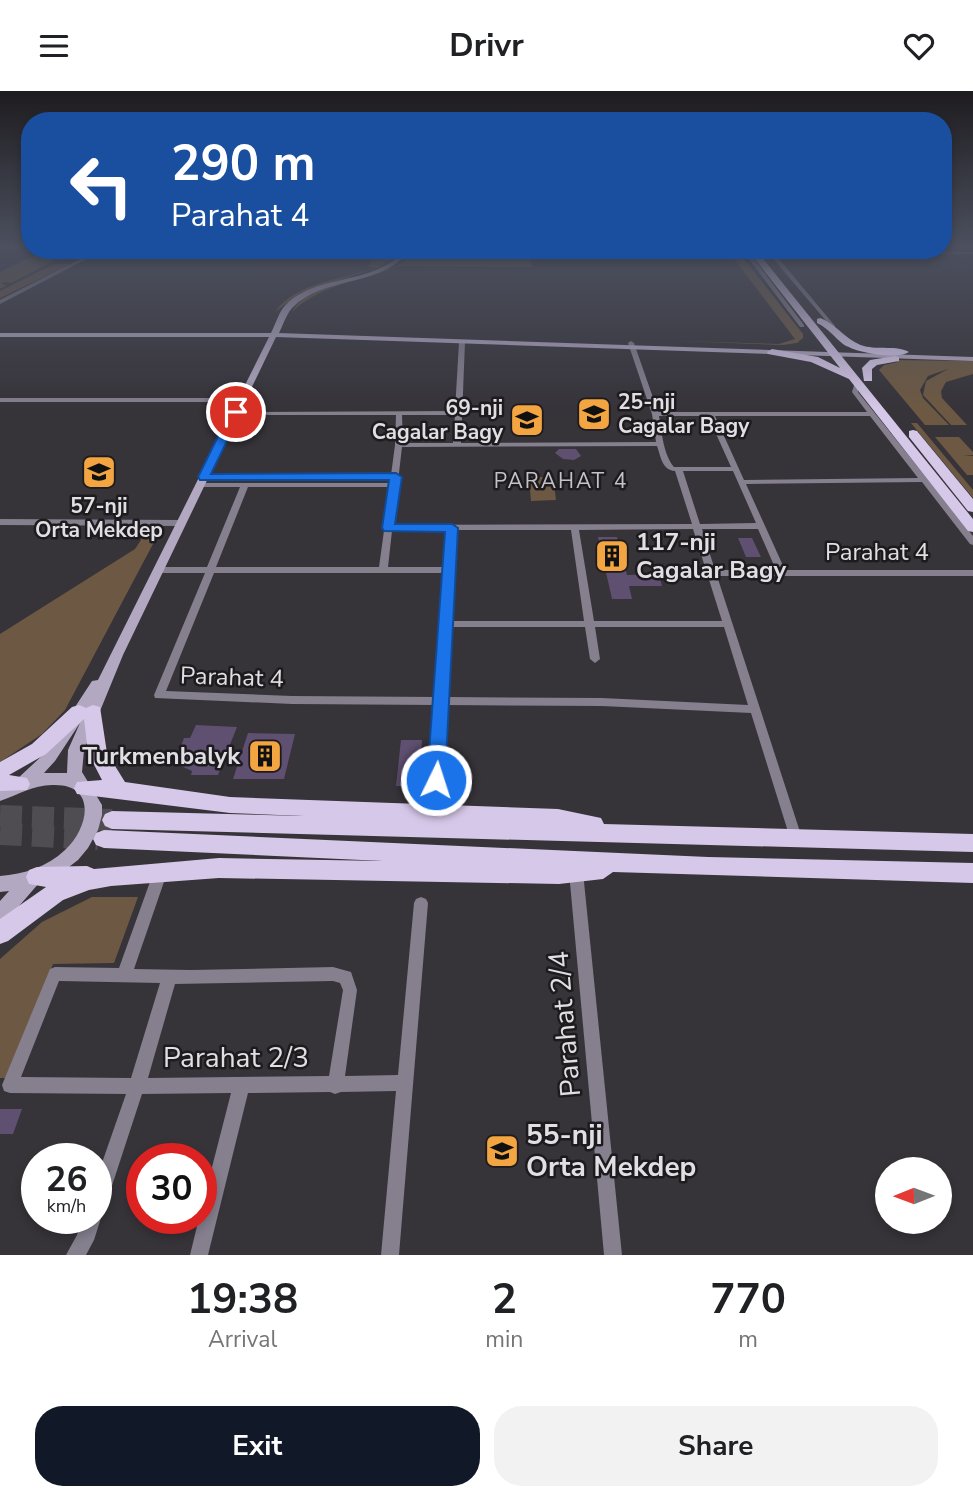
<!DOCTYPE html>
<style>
:root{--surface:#fff;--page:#f2f2f2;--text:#202124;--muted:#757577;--accent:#111827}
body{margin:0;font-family:"Nunito Sans",sans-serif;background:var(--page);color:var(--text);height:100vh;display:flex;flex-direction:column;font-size:26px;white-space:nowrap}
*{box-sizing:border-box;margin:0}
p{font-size:23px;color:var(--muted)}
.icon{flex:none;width:38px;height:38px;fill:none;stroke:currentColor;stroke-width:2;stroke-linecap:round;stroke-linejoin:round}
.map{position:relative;height:1164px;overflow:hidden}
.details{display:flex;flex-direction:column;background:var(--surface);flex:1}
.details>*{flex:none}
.hud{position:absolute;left:21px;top:21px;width:931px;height:147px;border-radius:28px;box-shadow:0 4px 10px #0003;background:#1a4fa0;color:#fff;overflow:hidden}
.needle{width:46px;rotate:269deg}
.tools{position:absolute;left:875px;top:1066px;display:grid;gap:14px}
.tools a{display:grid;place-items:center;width:77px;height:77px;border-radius:50%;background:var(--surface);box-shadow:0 4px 10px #0003;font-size:35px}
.speed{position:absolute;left:21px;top:1052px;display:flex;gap:14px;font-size:35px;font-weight:700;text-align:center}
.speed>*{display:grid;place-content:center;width:91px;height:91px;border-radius:50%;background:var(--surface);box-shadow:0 4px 10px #0003;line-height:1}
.speed small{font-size:18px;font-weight:400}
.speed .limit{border:10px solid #d22;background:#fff;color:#111}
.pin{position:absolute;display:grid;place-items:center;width:60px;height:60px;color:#fff;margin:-30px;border:4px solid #fff;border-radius:50%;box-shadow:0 2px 7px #0007}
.me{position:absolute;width:77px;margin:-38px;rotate:4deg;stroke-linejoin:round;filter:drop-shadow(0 0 5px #0008)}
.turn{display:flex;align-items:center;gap:24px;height:147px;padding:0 35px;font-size:32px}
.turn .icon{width:91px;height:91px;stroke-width:2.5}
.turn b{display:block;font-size:49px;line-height:60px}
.eta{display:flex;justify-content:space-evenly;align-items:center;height:119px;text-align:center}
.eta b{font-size:42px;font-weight:700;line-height:49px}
.button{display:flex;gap:14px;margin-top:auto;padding:14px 35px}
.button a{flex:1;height:80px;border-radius:28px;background:var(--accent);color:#fff;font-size:28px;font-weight:700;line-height:80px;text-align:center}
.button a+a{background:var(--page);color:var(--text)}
header{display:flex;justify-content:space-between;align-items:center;height:91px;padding:0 35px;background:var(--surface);font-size:32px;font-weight:700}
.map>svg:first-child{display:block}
.green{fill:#6d5943}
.building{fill:#5f5071}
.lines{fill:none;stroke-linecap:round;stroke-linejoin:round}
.primary-tunnel{stroke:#504d52;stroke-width:22;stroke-dasharray:22 10;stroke-linecap:butt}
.street{fill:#857f8e;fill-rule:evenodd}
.secondary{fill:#b3a8c2;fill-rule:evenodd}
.primary{fill:#d6c8e9;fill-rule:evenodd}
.route{fill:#1a73e8;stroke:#114b97;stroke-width:2}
.labels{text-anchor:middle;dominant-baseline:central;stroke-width:5;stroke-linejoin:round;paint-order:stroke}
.far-poi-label{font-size:21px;font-weight:bold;fill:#e1dfe3;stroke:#1d1b1e;text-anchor:start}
.far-neighbourhood-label{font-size:21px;letter-spacing:2px;fill:#c4c1c9;stroke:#1d1b1e}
.poi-label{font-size:24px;font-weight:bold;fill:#e1dfe3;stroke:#1d1b1e;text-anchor:start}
.street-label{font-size:24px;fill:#e1dfe3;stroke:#1d1b1e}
.near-street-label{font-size:28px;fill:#e1dfe3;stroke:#1d1b1e}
.near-poi-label{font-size:28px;font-weight:bold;fill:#e1dfe3;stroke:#1d1b1e;text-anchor:start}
</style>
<header><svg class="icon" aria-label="menu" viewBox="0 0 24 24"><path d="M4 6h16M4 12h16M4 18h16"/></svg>Drivr<svg class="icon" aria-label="heart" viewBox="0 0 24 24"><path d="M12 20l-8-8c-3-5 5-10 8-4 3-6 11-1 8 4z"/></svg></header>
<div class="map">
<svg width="973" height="1164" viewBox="0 0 973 1164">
<rect width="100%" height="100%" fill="#363339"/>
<g class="green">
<path d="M 38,159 L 52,159 L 37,164 L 51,166 L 54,170 L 11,192 L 5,191 L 1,193 L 7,194 L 0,198 L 0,181 L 35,164 Z"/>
<path d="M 272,159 L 398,159 L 387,162 L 395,163 L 390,169 L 399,164 L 379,176 L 300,202 L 275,221 C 297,190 344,189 376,176 L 368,176 L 374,166 L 369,163 L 277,162 L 271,161 Z"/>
<path d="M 417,159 L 529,159 L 532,176 L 398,175 L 387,180 C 354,190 316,197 292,221 C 305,194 364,189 390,178 C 399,174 406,168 413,163 L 401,174 Z"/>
<path d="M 731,164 L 741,164 L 803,243 L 803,247 L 797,252 L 803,251 L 783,254 L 677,250 L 779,253 L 795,248 Z"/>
<path d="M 54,173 L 72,173 L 0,210 L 66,175 L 0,207 L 0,200 Z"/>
<path d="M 894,269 L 973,270 L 973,283 L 946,291 L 941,300 L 942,307 L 967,334 L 951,334 L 923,304 L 926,290 L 948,278 L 928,285 L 920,299 L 923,307 L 949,334 L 925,334 L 879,279 L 884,274 L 898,271 Z"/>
<path d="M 911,332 L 917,332 L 973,399 L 973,407 Z"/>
<path d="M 935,346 L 959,346 L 973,361 L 973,364 L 963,364 L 973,365 L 973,384 L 967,384 Z"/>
<path d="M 529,386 L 553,386 L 556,409 L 531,410 Z"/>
<path d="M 162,436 L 65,619 L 42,643 L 0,671 L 0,543 L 135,458 L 141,449 L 139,437 Z"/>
<path d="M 92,806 L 138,806 L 114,872 L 53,873 L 6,987 L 0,987 L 0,868 L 42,831 Z"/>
</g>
<g class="building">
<path d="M 559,358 L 576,358 L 581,365 L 574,369 L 563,368 L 555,362 Z"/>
<path d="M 598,446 L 617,446 L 627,484 L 659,483 L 662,495 L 629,495 L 632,508 L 612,508 Z"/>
<path d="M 738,447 L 752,447 L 761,466 L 746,466 Z"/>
<path d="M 196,634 L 237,636 L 218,684 L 191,684 L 192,680 L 181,675 L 180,665 L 177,665 L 184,647 L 190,647 Z"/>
<path d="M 248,642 L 295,643 L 284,688 L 233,688 Z"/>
<path d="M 401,649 L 422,649 L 419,695 L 396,695 Z"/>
<path d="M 0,1018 L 22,1018 L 13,1043 L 0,1043 Z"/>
</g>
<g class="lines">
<g class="primary-tunnel">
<path d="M 0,725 L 112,729"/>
<path d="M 0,743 L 98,748"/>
</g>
<g class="street">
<path d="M 98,159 L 104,159 L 0,213 L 0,209 Z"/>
<path d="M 742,159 L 747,159 L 804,234 L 804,236 L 800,236 Z"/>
<path d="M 768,159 L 973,161 L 973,163 L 775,163 L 835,235 L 835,237 L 833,238 L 769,163 Z"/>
<path d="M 462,249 L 465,251 L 461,352 L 656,351 L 652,323 L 628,252 L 631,250 L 634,252 L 658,321 L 867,321 L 852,301 L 855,291 L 859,291 L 858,301 L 973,445 L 973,454 L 970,453 L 922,391 L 746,393 L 785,479 L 973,479 L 973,485 L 717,485 L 802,747 L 801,751 L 796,752 L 791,751 L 790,747 L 751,622 L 602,615 L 446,614 L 442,689 L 440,692 L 436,694 L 432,692 L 430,689 L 435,614 L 292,613 L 155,607 L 154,604 L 205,482 L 159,482 L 154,479 L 159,476 L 207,476 L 240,396 L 197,396 L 197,392 L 390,392 L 391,388 L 201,388 L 200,386 L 204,384 L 391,384 L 395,354 L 396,324 L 256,324 L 253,322 L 254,321 L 455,320 L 459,251 ZM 402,324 L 455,324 L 453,352 L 403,352 ZM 659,325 L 708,325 L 731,376 L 674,376 C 663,363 662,341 659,325 ZM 715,325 L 870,325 L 918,387 L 744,389 ZM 657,355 C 661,366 662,379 675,380 L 692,433 L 393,434 L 402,356 ZM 683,380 L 733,380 L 756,432 L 700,433 ZM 248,396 L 390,396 L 379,476 L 216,476 ZM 693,438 L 722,530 L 594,530 L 579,439 ZM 702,438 L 758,438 L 776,479 L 715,479 ZM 448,439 L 445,476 L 388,476 L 392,440 ZM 456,439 L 571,439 L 584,530 L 451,530 ZM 214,482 L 445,482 L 436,606 L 292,605 L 166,600 ZM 451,536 L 585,536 L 590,568 L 595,572 L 600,568 L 595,536 L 724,536 L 748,614 L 602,607 L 447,606 Z"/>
<path d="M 0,307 L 241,307 L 244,309 L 241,311 L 0,311 Z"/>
<path d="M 0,428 L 182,429 L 186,432 L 182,435 L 0,434 Z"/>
<path d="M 576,775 L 581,777 L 583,781 L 622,1164 L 604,1164 L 569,781 L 571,777 Z"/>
<path d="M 158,782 L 163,784 L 165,788 L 134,878 L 191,879 L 333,876 L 351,881 L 357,899 L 345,985 L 398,984 L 414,812 L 416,808 L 421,806 L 426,808 L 428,812 L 399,1164 L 381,1164 L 396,1000 L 341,1001 L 335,1003 L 330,1001 L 248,1002 L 208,1164 L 190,1164 L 199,1127 L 201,1127 L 201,1119 L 231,1002 L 142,1003 L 105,1116 L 102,1122 L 100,1123 L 101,1127 L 94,1149 L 86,1164 L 66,1164 L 77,1144 L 83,1127 L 96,1127 L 96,1089 L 126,1003 L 10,1002 L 4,1000 L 2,994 L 50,878 L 55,876 L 119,877 L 151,788 L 153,784 ZM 59,890 L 160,892 L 131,987 L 21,986 ZM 333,890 L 340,892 L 343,899 L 329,985 L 148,987 L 175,893 Z"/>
</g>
<path class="secondary" d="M 404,159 L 410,159 C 382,197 324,184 292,217 C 286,224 283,234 279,242 L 973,266 L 973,270 L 276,246 L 123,564 L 84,659 L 82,681 L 102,714 L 102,724 L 98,739 L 88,757 L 78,769 L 65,779 L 39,792 L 7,829 L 0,831 L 0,810 L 9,800 L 0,801 L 0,785 C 24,783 47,776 65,759 C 89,737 98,692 52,694 C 33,694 18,704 0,710 L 0,696 L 16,689 L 45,662 L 92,590 L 98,589 L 269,246 L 0,246 L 0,242 L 271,242 C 275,234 278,224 283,217 C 313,181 375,196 404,159 ZM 80,632 L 68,659 L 67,682 L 44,682 L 55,670 Z"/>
<g class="primary">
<path d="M 748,159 L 756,159 L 973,428 L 973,441 L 968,440 L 849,288 L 811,271 L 768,263 L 767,261 L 772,258 L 818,266 L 840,277 Z"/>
<path d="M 820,227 C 837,233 846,250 864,255 C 878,259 897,254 909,261 C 897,269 856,262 843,253 C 834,246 828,237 817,232 L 817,228 Z"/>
<path d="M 895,265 L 899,266 L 899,270 L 877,274 L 872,278 L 872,290 L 864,290 L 862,277 L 870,269 Z"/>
<path d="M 913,339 L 917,340 L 973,408 L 973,421 L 968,420 L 909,346 L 909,340 Z"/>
<path d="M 79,614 L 86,617 L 93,614 L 100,616 L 107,662 L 125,691 L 230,706 L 558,718 L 601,727 L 604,733 L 973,743 L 973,761 L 112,738 L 105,735 L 102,729 L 105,723 L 112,720 L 304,725 L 230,722 L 77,703 L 74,697 L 77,691 L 102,689 L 88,662 L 84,628 L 46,663 L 9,684 L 27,687 L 30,693 L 27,699 L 0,700 L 0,671 L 32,653 L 72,616 Z"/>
<path d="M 104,739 L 708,766 L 973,772 L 973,792 L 613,781 L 603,788 L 559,793 L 219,787 L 111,795 L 89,799 L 63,809 L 8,850 L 0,853 L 0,828 L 46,796 L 29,793 L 26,786 L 29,779 L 37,776 L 87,775 L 94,778 L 219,767 L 383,770 L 104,757 L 96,754 L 93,748 L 96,742 Z"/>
</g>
</g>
<linearGradient id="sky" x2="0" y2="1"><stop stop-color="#1e1c1f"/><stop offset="0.49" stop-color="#4c505f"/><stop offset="1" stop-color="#4c505f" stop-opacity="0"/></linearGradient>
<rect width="973" height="318" fill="url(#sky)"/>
<path class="route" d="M 236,318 L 241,321 L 211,383 L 396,382 L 402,386 L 395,433 L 452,433 L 458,437 L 445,689 L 442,694 L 436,696 L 430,694 L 427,689 L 445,441 L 384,440 L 382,437 L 389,389 L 200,389 L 198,386 L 230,321 Z"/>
<defs>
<g id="school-square" transform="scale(1.75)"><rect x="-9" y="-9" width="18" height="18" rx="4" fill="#f2a541" stroke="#1d1b1e"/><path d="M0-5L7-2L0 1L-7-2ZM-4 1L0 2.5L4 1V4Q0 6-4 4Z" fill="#111"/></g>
<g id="building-square" transform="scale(1.75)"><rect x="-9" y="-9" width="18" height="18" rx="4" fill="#f2a541" stroke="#1d1b1e"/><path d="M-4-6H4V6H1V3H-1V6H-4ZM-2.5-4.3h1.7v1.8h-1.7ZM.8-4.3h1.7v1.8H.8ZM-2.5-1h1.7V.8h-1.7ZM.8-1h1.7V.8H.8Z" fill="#111"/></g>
</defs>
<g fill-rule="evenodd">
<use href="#school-square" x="594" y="323"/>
<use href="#school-square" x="527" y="329"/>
<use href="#school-square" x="99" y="381"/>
<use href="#building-square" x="612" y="465"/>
<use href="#building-square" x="265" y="665"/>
<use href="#school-square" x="502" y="1060"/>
</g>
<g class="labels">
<g class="far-poi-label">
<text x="618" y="311">25-nji<tspan x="618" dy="24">Cagalar Bagy</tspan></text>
<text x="503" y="317" text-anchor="end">69-nji<tspan x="503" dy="24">Cagalar Bagy</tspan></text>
<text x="99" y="415" text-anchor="middle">57-nji<tspan x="99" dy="24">Orta Mekdep</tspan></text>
</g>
<g class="far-neighbourhood-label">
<text x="561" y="390">PARAHAT 4</text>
</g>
<g class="poi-label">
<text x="636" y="451">117-nji<tspan x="636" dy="28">Cagalar Bagy</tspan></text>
<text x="240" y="665" text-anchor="end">Turkmenbalyk</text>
</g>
<g class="street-label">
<text x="877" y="461">Parahat 4</text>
<text transform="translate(232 586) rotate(2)">Parahat 4</text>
</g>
<g class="near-street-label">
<text transform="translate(565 933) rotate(-95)">Parahat 2/4</text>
<text x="236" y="967">Parahat 2/3</text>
</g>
<g class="near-poi-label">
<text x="526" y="1044">55-nji<tspan x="526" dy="32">Orta Mekdep</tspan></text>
</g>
</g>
</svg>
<div class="tools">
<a><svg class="needle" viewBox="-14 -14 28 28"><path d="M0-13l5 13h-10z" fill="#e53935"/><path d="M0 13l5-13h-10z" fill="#757577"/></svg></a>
</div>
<div class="speed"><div>26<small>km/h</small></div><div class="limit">30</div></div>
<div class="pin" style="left:236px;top:321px;background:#d93025"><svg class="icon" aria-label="arrive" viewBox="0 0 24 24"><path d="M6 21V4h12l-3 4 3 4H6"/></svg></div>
<svg class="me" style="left:436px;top:689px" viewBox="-20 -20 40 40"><circle r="17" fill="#1a73e8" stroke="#fff" stroke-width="3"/><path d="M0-11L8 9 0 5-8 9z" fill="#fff"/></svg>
<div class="hud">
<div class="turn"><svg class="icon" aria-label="left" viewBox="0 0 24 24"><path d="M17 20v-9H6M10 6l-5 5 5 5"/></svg><div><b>290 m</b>Parahat 4</div></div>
</div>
</div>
<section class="details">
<div class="eta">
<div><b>19:38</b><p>Arrival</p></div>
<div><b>2</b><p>min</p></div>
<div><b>770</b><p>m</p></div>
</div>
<div class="button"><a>Exit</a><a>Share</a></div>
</section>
